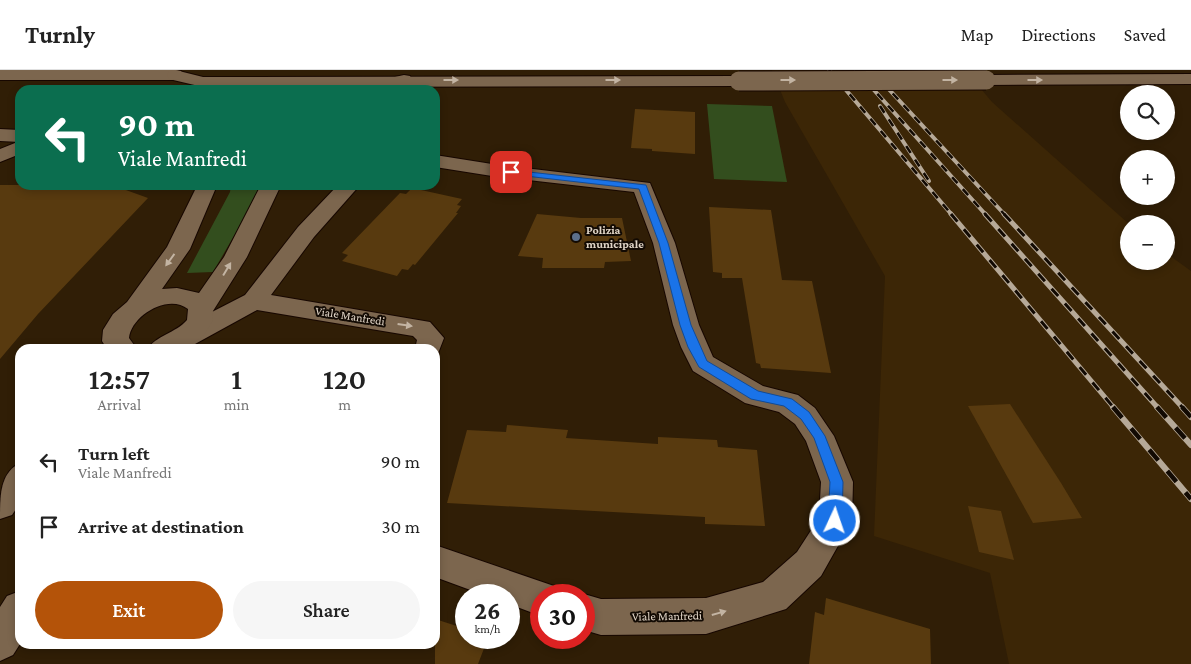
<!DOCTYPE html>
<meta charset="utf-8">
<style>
:root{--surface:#fff;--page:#f6f6f6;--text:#222;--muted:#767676;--line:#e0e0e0;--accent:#b45309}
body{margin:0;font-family:"Crimson Pro",serif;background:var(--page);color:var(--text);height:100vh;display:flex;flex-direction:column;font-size:19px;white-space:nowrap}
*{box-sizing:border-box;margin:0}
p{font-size:16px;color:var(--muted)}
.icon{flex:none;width:28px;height:28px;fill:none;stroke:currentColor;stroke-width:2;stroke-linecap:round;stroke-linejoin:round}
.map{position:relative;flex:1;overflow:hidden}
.panel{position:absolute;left:15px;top:274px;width:425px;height:305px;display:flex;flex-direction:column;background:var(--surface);border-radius:15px;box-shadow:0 2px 8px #0003}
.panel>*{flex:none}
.banner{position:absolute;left:15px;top:15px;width:425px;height:105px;border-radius:15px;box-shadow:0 2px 8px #0003;background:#0b6e4f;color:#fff;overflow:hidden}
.controls{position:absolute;left:1120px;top:15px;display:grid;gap:10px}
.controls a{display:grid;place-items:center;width:55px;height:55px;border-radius:50%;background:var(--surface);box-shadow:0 2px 8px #0003;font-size:25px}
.speed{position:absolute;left:455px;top:514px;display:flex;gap:10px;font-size:25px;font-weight:700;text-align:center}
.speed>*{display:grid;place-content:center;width:65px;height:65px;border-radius:50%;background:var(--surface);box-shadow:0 2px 8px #0003;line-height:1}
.speed small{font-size:12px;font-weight:400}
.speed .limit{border:8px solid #d22;background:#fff;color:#111}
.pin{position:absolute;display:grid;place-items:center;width:42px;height:42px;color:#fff;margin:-21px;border-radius:10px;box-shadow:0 2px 8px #0006}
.me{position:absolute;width:55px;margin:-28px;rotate:3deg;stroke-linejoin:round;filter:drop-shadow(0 0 4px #0008)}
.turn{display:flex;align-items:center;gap:18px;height:105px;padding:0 20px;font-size:22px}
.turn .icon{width:65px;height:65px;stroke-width:2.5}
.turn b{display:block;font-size:35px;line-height:42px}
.eta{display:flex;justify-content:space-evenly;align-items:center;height:85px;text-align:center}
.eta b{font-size:30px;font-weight:600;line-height:35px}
.cta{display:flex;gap:10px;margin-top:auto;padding:10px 20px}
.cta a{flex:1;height:58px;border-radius:30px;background:var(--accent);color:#fff;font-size:20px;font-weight:600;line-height:58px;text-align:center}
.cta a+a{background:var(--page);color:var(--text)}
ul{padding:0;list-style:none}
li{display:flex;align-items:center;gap:15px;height:65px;padding:0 20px}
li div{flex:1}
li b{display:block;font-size:19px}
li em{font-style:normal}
header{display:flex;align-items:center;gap:30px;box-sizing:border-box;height:70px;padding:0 25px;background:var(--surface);border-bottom:1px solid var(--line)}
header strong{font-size:24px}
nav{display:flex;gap:28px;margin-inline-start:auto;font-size:18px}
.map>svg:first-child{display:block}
.built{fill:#3c2606}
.green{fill:#334e1e}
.building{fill:#583a0f}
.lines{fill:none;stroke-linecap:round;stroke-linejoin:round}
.minor-casing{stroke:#170700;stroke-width:2}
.tertiary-casing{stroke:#170700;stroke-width:2}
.secondary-casing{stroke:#170700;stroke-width:2}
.minor{fill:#7c664e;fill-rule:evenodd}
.tertiary{fill:#7c664e;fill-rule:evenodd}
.secondary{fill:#7c664e;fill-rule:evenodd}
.rail-far2-casing{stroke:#b6a998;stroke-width:4}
.rail-far1-casing{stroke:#b6a998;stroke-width:5}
.rail-casing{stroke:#b6a998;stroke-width:6}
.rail-far2{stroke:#120a03;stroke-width:2.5;stroke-dasharray:8;stroke-linecap:butt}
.rail-far1{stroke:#120a03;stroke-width:3;stroke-dasharray:10;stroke-linecap:butt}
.rail{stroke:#120a03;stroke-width:4.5;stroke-dasharray:14;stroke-linecap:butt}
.secondary-bridge-casing{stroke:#170700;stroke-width:21;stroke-linecap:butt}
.secondary-bridge{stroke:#7c664e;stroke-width:19}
.oneway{fill:#c3b4a3}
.route{fill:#1a73e8;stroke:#114b97}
.service-dot{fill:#5c6f8a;stroke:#120a03;stroke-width:2}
.labels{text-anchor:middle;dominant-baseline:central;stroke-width:4;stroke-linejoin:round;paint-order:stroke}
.poi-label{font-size:12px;font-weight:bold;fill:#e1d5c7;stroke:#120a03;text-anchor:start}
.street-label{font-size:12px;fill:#e1d5c7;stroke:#120a03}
</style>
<header>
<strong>Turnly</strong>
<nav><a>Map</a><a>Directions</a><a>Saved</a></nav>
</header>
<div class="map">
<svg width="1191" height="594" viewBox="0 0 1191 594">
<rect width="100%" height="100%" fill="#301e06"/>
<path class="built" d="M 772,0 L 965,0 L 992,32 L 1129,154 L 1129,191 L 1166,191 L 1166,183 L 1191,201 L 1191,594 L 1009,594 L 990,503 L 874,466 L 885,206 L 785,32 Z"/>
<g class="green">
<path d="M 707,34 L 772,36 L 787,112 L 714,109 Z"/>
<path d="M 231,115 L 261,115 L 256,128 L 213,202 L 187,203 L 230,122 Z"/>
</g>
<g class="building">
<path d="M 635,39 L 695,42 L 695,84 L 652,81 L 652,79 L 631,78 Z"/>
<path d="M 0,115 L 112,115 L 148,128 L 38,244 L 0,289 Z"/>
<path d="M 412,118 L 462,129 L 457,135 L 461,136 L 456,143 L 458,143 L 415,195 L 413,194 L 408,200 L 402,199 L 397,206 L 342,191 L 348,185 L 342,183 L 400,123 L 406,124 Z"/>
<path d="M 709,137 L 771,140 L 782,210 L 812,211 L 831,303 L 761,298 L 760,294 L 756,293 L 742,208 L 722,208 L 722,203 L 713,202 Z"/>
<path d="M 537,144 L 581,148 L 622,148 L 631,191 L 605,192 L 604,198 L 542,198 L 543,188 L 518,186 Z"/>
<path d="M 1010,334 L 1061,413 L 1082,448 L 1033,453 L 968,336 Z"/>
<path d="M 507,355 L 568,360 L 566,368 L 658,374 L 658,367 L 717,370 L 718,377 L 757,380 L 765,456 L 705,454 L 705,447 L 447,433 L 467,360 L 506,362 Z"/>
<path d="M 968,436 L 1001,441 L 1014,490 L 979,482 Z"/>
<path d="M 826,528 L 930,559 L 931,594 L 809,594 L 815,542 L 824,545 Z"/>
<path d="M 435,549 L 466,559 L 466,568 L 488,568 L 478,594 L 435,594 Z"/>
</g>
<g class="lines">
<g class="minor-casing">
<g id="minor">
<path d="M 0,59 L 20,60 L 20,72 L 0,71 Z"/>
<path d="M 435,85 L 492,94 L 650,113 L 675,173 L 699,255 L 713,287 L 763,316 L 798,325 L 815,338 L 834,366 L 853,412 L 852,451 L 821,506 L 786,539 L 706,564 L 601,565 L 584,560 L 584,525 L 581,525 L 584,524 L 601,529 L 706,528 L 763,512 L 797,482 L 819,448 L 821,412 L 806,371 L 795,354 L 779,342 L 745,333 L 693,301 L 681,277 L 673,255 L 653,173 L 634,122 L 492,106 L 435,97 Z"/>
<path d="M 338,115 L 360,115 L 314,167 L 271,225 L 430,252 L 444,268 L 437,286 L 435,287 L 435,279 L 415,279 L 417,270 L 413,266 L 257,240 L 195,274 L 186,276 L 177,274 L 173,267 L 177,260 L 245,225 L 298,157 Z"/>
<path d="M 435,475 L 554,516 L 558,525 L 541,525 L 541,546 L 509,534 L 509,525 L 484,525 L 435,507 Z"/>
</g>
</g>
<g class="tertiary-casing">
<g id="tertiary">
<path d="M 0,0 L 175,0 L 181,1 L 183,5 L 181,9 L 175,10 L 0,10 Z"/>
<path d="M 404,5 L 410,6 L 412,10 L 410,14 L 382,20 L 351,20 L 354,16 Z"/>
<path d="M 20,71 L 20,84 L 0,92 L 0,79 Z"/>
<path d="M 195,115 L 215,115 L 215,120 L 190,179 L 162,219 L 177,218 L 199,223 L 224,187 L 261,115 L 281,115 L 247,187 L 213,241 L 212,252 L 204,265 L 186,279 L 148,279 C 155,266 176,263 187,250 L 188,239 C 168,223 131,246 129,268 L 137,279 L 107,279 L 102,271 L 103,260 L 113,244 L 127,232 L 167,177 L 195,120 Z"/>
<path d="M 20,393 L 20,433 L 12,445 L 0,449 C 0,425 0,403 20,393 Z"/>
<path d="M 20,521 L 20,574 L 13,585 L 0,591 L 0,537 L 7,526 Z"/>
</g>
</g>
<g class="secondary-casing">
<g id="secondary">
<path d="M 175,0 L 203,7 L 739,6 L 745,7 L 747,11 L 745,15 L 739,16 L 203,17 L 169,9 L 167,5 L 169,1 Z"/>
<path d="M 1191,4 L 1191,14 L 986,15 L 980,14 L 978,10 L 980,6 L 986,5 Z"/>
</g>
</g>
<use href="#minor" class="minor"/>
<use href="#tertiary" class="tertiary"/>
<use href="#secondary" class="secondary"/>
<g class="rail-far2-casing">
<g id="rail-far2">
<path d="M 829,0 L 952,145"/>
<path d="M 856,0 L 986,145"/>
<path d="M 871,0 L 1005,145"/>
<path d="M 880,36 L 929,111"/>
</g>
</g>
<g class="rail-far1-casing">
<g id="rail-far1">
<path d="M 951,144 L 1114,338"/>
<path d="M 985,144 L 1158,338"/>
<path d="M 1004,144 L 1183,338"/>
</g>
</g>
<g class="rail-casing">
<g id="rail">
<path d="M 1113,337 L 1191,429"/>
<path d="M 1157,337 L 1191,375"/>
<path d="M 1182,337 L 1191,347"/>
</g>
</g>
<use href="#rail-far2" class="rail-far2"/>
<use href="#rail-far1" class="rail-far1"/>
<use href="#rail" class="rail"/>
<g class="secondary-bridge-casing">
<path id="secondary-bridge" d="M 739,11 L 986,10"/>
</g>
<use href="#secondary-bridge" class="secondary-bridge"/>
</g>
<defs><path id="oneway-solid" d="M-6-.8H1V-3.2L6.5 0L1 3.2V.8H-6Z" transform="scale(1.25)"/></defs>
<g class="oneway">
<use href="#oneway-solid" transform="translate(451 10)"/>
<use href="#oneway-solid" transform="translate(613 10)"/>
<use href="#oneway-solid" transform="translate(788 10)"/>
<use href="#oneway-solid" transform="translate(950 10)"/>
<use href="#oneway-solid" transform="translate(1035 10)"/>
<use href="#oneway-solid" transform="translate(170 190) rotate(126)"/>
<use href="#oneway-solid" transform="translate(227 199) rotate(-59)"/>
<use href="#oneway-solid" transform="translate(405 255) rotate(8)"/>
<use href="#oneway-solid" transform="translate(719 543) rotate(-16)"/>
</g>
<path class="route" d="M 511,100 L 646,115 L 668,173 L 691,255 L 707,291 L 758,321 L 792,329 L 809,342 L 825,366 L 843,412 L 842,451 L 840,456 L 835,457 L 830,456 L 828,451 L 830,412 L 814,368 L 801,349 L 784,336 L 751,329 L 699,297 L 688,277 L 680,255 L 659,173 L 639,119 L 508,104 L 507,102 Z"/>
<circle class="service-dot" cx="576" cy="167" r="5"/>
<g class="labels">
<g class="poi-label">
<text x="586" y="160">Polizia<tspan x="586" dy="14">municipale</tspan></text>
</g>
<g class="street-label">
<text transform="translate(350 246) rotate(9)">Viale Manfredi</text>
<text transform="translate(667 546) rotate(-1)">Viale Manfredi</text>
</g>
</g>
</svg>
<div class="controls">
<a><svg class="icon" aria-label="search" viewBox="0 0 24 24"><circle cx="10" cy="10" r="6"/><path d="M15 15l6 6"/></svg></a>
<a>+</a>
<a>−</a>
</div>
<div class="speed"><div>26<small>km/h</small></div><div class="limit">30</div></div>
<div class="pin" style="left:511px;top:102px;background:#d93025"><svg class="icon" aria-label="arrive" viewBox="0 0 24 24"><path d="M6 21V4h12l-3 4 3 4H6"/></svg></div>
<svg class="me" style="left:835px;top:451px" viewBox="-20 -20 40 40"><circle r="17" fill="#1a73e8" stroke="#fff" stroke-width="3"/><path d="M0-11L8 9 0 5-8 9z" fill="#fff"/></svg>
<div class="banner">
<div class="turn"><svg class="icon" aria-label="left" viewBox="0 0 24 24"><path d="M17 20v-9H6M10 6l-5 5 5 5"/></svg><div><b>90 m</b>Viale Manfredi</div></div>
</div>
<section class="panel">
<div class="eta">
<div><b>12:57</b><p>Arrival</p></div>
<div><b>1</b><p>min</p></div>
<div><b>120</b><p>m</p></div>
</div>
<ul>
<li><svg class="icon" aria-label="left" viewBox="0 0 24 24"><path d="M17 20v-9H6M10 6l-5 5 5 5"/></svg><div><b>Turn left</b><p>Viale Manfredi</p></div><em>90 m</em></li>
<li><svg class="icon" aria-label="arrive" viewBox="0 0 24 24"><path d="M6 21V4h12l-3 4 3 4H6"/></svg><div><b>Arrive at destination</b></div><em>30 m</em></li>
</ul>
<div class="cta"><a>Exit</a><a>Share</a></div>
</section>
</div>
